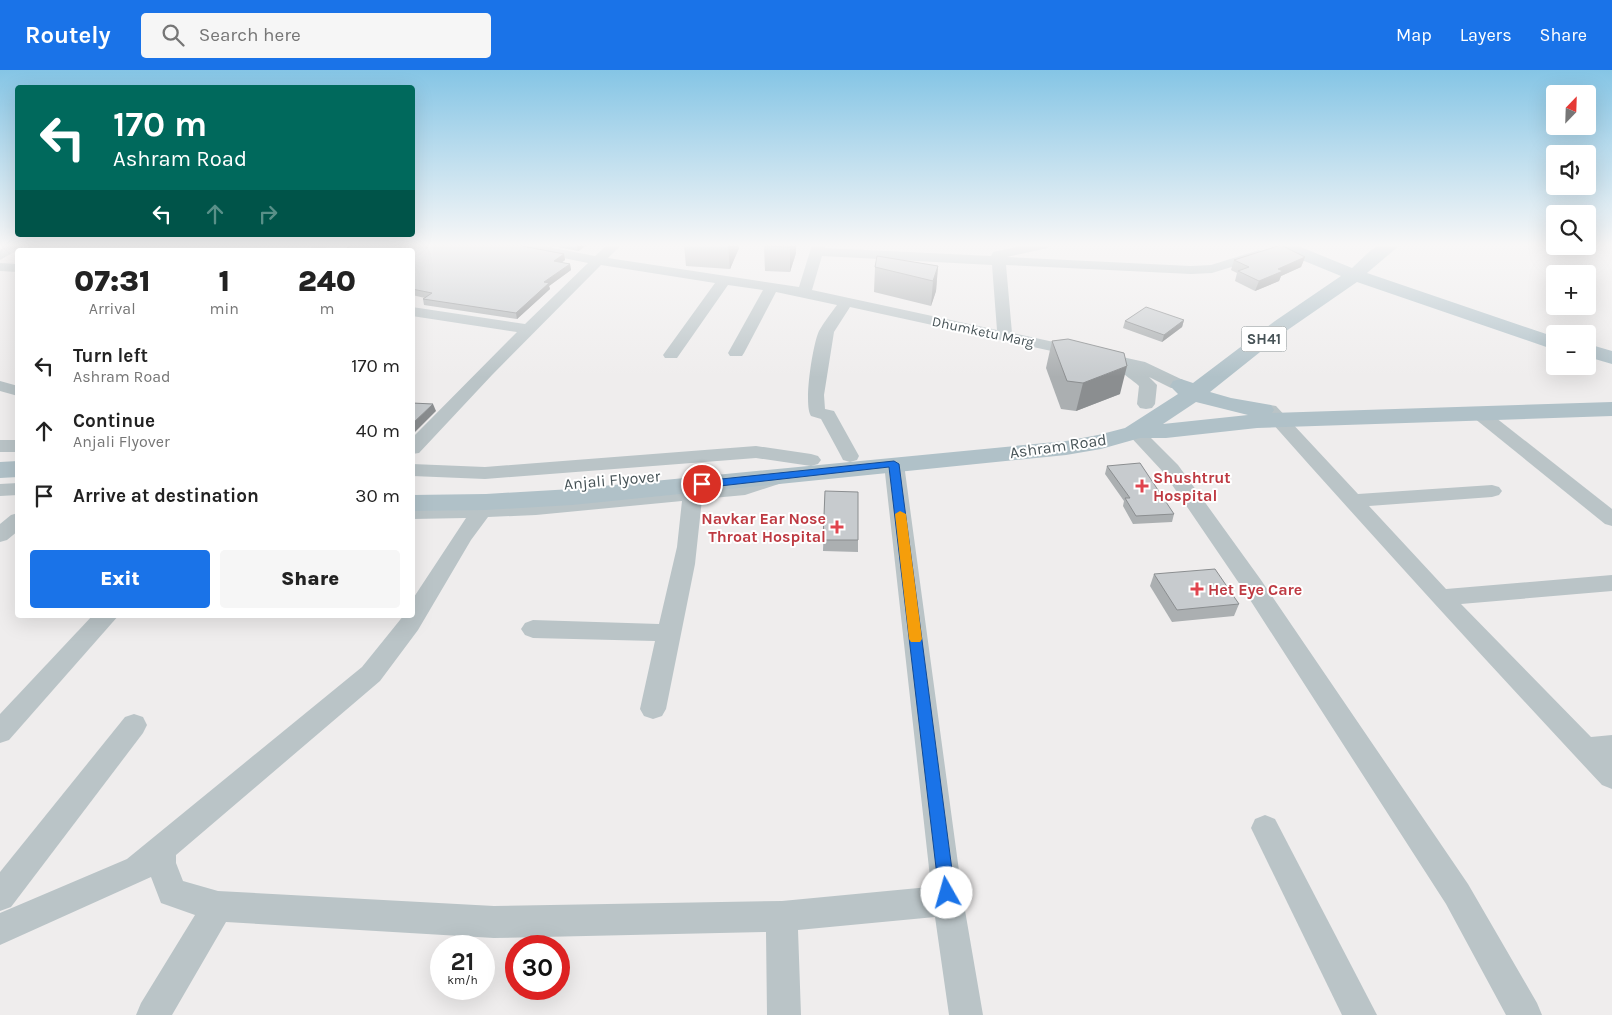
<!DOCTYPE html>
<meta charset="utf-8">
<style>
:root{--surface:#fff;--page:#f6f6f6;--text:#222;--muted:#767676;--accent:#1a73e8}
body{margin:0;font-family:Karla,sans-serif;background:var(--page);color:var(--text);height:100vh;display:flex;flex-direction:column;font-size:19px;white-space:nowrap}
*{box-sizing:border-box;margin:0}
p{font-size:16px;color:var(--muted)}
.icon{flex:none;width:28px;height:28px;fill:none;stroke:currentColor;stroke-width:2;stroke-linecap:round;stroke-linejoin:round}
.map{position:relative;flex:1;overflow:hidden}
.panel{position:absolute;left:15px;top:178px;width:400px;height:370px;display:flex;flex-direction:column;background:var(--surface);border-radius:5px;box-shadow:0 5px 20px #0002}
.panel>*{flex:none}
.banner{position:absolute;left:15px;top:15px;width:400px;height:152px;border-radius:5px;box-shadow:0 5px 20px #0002;background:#00695c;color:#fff;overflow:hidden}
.needle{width:32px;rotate:23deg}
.fabs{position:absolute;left:1546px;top:15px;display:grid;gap:10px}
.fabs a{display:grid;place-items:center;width:50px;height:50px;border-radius:5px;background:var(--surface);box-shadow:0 5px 20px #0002;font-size:25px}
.speed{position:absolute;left:430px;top:865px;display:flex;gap:10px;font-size:25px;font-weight:700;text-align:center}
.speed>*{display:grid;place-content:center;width:65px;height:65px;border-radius:50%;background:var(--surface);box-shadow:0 5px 20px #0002;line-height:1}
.speed small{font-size:12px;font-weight:400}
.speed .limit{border:8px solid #d22;background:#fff;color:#111}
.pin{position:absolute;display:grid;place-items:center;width:42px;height:42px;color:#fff;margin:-21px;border:2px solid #fff;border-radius:50%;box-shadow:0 1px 5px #0007}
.me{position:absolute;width:55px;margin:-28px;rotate:353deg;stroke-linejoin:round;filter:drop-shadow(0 0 4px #0008)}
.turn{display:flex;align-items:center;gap:18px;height:105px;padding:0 15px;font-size:22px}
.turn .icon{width:65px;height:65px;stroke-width:2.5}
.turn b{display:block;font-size:35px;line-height:42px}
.lanes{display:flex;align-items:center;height:48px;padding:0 15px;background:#0003;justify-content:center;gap:25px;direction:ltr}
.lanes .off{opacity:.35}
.eta{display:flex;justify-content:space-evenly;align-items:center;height:85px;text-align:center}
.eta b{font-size:30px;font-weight:800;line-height:35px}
.cta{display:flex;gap:10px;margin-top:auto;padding:10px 15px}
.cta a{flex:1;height:58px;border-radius:5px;background:var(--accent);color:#fff;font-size:20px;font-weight:800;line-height:58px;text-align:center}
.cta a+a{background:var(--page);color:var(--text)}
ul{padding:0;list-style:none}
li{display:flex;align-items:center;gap:15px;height:65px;padding:0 15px}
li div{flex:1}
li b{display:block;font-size:19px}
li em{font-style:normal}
header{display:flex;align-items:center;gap:30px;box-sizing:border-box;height:70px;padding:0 25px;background:var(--accent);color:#fff}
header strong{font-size:24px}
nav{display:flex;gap:28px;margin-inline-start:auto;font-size:18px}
.search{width:350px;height:45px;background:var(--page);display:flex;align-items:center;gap:12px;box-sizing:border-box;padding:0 18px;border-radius:5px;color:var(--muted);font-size:19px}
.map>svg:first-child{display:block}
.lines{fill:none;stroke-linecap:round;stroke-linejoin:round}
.minor{fill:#bac4c7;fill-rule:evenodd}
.major{fill:#b0c1c8;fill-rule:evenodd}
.wall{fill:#abafb1}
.shaded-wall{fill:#8b8e90}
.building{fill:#c7cbce;stroke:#8b8e90}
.route{fill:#1a73e8;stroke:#114b97}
.slow{fill:#f59e0b}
.health-dot{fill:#e0444e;stroke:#fff;stroke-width:2}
.labels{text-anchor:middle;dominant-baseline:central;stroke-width:4;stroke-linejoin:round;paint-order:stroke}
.far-street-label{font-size:14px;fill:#475357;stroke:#fff}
.shield{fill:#fff;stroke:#7e8789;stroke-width:1}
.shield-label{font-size:15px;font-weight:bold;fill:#475357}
.street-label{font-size:16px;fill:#475357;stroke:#fff}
.health-label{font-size:16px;font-weight:bold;fill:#be3a42;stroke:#fff;text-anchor:start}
</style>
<header>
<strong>Routely</strong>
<div class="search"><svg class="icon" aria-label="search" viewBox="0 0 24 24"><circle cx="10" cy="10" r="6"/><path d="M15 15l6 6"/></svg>Search here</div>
<nav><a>Map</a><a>Layers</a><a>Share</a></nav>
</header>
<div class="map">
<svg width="1612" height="945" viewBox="0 0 1612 945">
<rect width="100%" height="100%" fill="#efeded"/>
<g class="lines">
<g class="minor">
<path d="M 10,175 L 26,175 L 0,190 L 0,180 Z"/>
<path d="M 314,175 L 328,175 L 324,180 L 309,180 Z"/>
<path d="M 512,175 L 538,175 L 595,186 L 607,175 L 621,175 L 608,188 L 799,217 L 812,175 L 826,175 L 825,178 L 991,186 L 993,182 L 1026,175 L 1050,175 L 1048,178 L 1007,187 L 1191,196 L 1211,195 L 1259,180 L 1266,184 L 1264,187 L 1212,203 L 1191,204 L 1006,195 L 1012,263 L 1145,292 L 1183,310 L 1186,314 L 1183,318 L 1171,318 L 1149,307 L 1157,315 L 1155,334 L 1152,338 L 1146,339 L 1140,338 L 1137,334 L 1139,316 C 1133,310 1123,305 1119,298 L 1120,296 L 850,237 L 834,262 L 824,325 L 825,339 L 834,341 L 859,386 L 857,390 L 850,392 L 843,390 L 841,386 L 821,349 L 811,346 C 803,335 813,273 819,261 C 824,252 831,243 837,235 L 776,222 L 744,283 L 742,286 L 730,286 L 728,283 L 763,220 L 728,215 L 677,288 L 665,288 L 663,285 L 715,213 L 601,195 L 492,305 L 419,383 L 412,384 L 412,368 L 517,262 L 412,246 L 412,237 L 525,254 L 588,193 L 519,179 ZM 822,186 L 992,195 L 997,260 L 812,220 Z"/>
<path d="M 0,193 L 18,194 L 18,202 L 0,201 Z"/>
<path d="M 0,311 L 18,316 L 18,326 L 0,321 Z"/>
<path d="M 1270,335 L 1276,336 L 1358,424 L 1492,415 L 1499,417 L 1502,421 L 1499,425 L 1492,427 L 1369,436 L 1446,519 L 1612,505 L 1612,521 L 1461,534 L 1591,667 L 1612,665 L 1612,719 L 1602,715 C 1488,593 1375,469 1264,344 L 1261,340 L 1264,336 Z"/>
<path d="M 1480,339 L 1486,340 L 1612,439 L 1612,456 L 1605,454 L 1474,348 L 1471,344 L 1474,340 Z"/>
<path d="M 1135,357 L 1141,358 L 1178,395 L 1261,510 L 1468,814 L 1537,933 L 1542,945 L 1506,945 L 1446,834 L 1245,522 L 1164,403 L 1126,362 L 1129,358 Z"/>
<rect x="0" y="370" width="18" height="12"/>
<path d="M 756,376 L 811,384 L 818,386 L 821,390 L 818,394 L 811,396 L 756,388 L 485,409 L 412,406 L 412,394 L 485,397 Z"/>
<path d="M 894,388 L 901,390 L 904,394 L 962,823 L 983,945 L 949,945 L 935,847 L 798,860 L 801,945 L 767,945 L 766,862 L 494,868 L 226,852 L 172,945 L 136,945 L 141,933 L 195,845 L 161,833 L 151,807 L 0,875 L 0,843 L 127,789 L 362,597 L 404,545 L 412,545 L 412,530 L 466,448 L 412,449 L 412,435 L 432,436 L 536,431 L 743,413 L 778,402 L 785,404 L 788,408 L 785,412 L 745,425 L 702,429 L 695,494 L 666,639 L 662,646 L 653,649 L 644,646 L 640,639 L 655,571 L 533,568 L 525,565 L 521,559 L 525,553 L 533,550 L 659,554 L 677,477 L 682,431 L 536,445 L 488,447 L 471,470 L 418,560 L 380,611 L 176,785 L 176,793 L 183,811 L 218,821 L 494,836 L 782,831 L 929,817 L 931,816 L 884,394 L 887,390 Z"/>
<path d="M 18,413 L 18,425 L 0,426 L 0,414 Z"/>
<path d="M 18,443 L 18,461 L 7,470 L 0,472 L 0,454 L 11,445 Z"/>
<path d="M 93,545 L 119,545 L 9,670 L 0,673 L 0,644 Z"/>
<path d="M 134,644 L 143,647 L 147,655 L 143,663 L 11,837 L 0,841 L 0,802 L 125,647 Z"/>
<path d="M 1265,745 L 1275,749 L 1377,945 L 1342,945 L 1251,758 L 1255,749 Z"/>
</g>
<g class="major">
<path d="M 1272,175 L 1296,175 L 1352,198 L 1371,180 L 1380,175 L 1400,175 L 1367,203 L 1555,267 L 1555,280 L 1357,212 L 1289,259 L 1210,322 L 1231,328 L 1271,335 L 1274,340 L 1272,343 L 1612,332 L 1612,346 L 1257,358 L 1166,368 L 1140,368 L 1101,379 L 1066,385 L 572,435 L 486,440 L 412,441 L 412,425 L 486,424 L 572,419 L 1066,371 L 1098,365 L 1125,358 L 1178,324 L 1170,316 L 1173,311 L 1181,309 L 1193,313 L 1275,251 L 1341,206 L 1275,179 ZM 1196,332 L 1248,345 L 1163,354 Z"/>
<path d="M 1588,274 L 1612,281 L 1612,294 L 1588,287 Z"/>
<path d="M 18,391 L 18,407 L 0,408 L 0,392 Z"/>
</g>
</g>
<g class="wall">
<path d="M 348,175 L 517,175 L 564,184 L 565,190 L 561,193 L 570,194 L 571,200 L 549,216 L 550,219 L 517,249 L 424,235 L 423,229 L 425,228 L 412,225 L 412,180 L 351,176 Z"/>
<path d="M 547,175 L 587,175 L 578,181 Z"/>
<path d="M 684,175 L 738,175 L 739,178 L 730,199 L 686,196 Z"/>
<path d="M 796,175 L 796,183 L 790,202 L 765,201 L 764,176 Z"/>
<path d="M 1305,187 L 1301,197 L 1281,206 L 1279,211 L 1255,221 L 1235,211 L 1237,203 L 1231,200 L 1234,190 Z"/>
<path d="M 938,196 L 936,221 L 931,236 L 874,222 L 875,197 Z"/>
<path d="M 1184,250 L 1182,257 L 1162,272 L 1123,258 L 1125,251 Z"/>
<path d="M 1052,271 L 1120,324 L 1076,341 L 1061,339 L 1046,298 Z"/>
<path d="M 1107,396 L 1174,444 L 1172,452 L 1133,454 L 1123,436 L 1124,431 L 1105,404 Z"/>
<path d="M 825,421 L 858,470 L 858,482 L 823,481 Z"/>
<path d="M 1154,504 L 1239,534 L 1234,546 L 1172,552 L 1150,516 Z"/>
</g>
<g class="shaded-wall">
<path d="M 577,175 L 587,175 L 578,181 Z"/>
<path d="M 728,175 L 738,175 L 739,178 L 730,199 Z"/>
<path d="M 790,175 L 796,175 L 796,183 L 790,202 Z"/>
<path d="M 564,184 L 565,190 L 555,197 L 554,191 Z"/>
<path d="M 1305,187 L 1301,197 L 1281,206 L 1279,211 L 1255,221 L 1259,211 L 1278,199 Z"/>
<path d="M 570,194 L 571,200 L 549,216 L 550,219 L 517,249 L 516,243 L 544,212 Z"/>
<path d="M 938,196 L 936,221 L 931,236 L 933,211 Z"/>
<path d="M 1184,250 L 1182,257 L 1162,272 L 1164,265 Z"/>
<path d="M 1127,296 L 1120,324 L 1076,341 L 1083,313 Z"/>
<path d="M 433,334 L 436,341 L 412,365 L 412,354 Z"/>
</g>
<g class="building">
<path d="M 353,175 L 517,175 L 564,184 L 554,191 L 570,194 L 544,212 L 549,213 L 516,243 L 423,229 L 432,223 L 412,219 L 412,180 L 343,180 Z"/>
<path d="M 765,175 L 790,175 L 790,177 L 764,176 Z"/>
<path d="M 1281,175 L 1305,187 L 1278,199 L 1283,201 L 1259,211 L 1238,201 L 1249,197 L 1234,190 Z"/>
<path d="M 877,186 L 938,196 L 933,211 L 875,197 Z"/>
<path d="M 1146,237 L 1184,250 L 1164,265 L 1125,251 Z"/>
<path d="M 1068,269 L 1124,283 L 1127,296 L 1083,313 L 1067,311 L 1052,271 Z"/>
<path d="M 412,333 L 433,334 L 412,354 Z"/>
<path d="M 1140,393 L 1174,444 L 1136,446 L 1125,428 L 1130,428 L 1107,396 Z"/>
<path d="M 825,421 L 858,422 L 858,470 L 823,470 Z"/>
<path d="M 1215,499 L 1239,534 L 1177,540 L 1154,504 Z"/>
</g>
<linearGradient id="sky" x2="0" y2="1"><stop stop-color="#85c5e5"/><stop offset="0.57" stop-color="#f8f7f7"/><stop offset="1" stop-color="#f8f7f7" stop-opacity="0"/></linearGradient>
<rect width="1612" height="307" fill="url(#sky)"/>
<path class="route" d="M 894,391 L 899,394 L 955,823 L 953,829 L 947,831 L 941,829 L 939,823 L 889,397 L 702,418 L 697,414 L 702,411 Z"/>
<path class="slow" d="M 900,441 L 906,444 L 922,569 L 920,572 L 911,572 L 909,569 L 895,444 Z"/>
<g class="health-dot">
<path d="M1139.5 408.5h5v5h5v5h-5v5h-5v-5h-5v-5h5z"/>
<path d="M834.5 449.5h5v5h5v5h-5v5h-5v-5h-5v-5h5z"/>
<path d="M1194.5 511.5h5v5h5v5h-5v5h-5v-5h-5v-5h5z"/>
</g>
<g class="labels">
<g class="far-street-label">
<text transform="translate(983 262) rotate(12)">Dhumketu Marg</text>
</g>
<rect class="shield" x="1241.5" y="256.5" width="45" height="25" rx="4"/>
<g class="shield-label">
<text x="1264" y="269">SH41</text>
</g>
<g class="street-label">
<text transform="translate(1058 376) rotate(-8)">Ashram Road</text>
<text transform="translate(612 410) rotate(-5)">Anjali Flyover</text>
</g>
<g class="health-label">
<text x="1153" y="407">Shushtrut<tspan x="1153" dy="18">Hospital</tspan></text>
<text x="826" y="448" text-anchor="end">Navkar Ear Nose<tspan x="826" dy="18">Throat Hospital</tspan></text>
<text x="1208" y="519">Het Eye Care</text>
</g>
</g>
</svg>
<div class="fabs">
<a><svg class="needle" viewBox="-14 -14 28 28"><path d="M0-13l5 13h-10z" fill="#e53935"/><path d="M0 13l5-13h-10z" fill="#767676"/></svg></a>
<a><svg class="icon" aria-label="sound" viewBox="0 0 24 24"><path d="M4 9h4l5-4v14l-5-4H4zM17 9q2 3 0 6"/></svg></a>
<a><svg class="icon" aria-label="search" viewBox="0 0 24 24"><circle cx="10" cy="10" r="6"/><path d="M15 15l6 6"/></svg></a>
<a>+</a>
<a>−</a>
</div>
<div class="speed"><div>21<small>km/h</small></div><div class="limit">30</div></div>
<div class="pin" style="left:702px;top:414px;background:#d93025"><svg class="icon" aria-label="arrive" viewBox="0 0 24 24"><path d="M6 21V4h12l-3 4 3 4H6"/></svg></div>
<svg class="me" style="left:947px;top:823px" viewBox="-20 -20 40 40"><circle r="19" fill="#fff"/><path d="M0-13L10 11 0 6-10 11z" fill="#1a73e8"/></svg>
<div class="banner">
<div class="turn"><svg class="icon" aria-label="left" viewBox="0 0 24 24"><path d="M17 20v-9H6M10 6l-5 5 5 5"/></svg><div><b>170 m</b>Ashram Road</div></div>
<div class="lanes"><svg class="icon" aria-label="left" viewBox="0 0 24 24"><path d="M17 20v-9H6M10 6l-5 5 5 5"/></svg><svg class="icon off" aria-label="ahead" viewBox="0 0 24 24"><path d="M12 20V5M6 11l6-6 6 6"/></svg><svg class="icon off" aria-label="right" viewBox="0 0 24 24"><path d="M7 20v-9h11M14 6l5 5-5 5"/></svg></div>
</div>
<section class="panel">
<div class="eta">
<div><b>07:31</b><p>Arrival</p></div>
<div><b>1</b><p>min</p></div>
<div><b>240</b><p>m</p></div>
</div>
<ul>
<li><svg class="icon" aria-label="left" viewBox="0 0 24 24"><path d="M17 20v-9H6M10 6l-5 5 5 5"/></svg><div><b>Turn left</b><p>Ashram Road</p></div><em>170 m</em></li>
<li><svg class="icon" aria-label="ahead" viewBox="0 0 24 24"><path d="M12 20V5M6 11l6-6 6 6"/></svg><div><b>Continue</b><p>Anjali Flyover</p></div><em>40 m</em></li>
<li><svg class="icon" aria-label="arrive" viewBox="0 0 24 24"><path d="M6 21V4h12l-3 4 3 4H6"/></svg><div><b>Arrive at destination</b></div><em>30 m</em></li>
</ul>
<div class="cta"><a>Exit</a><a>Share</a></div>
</section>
</div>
